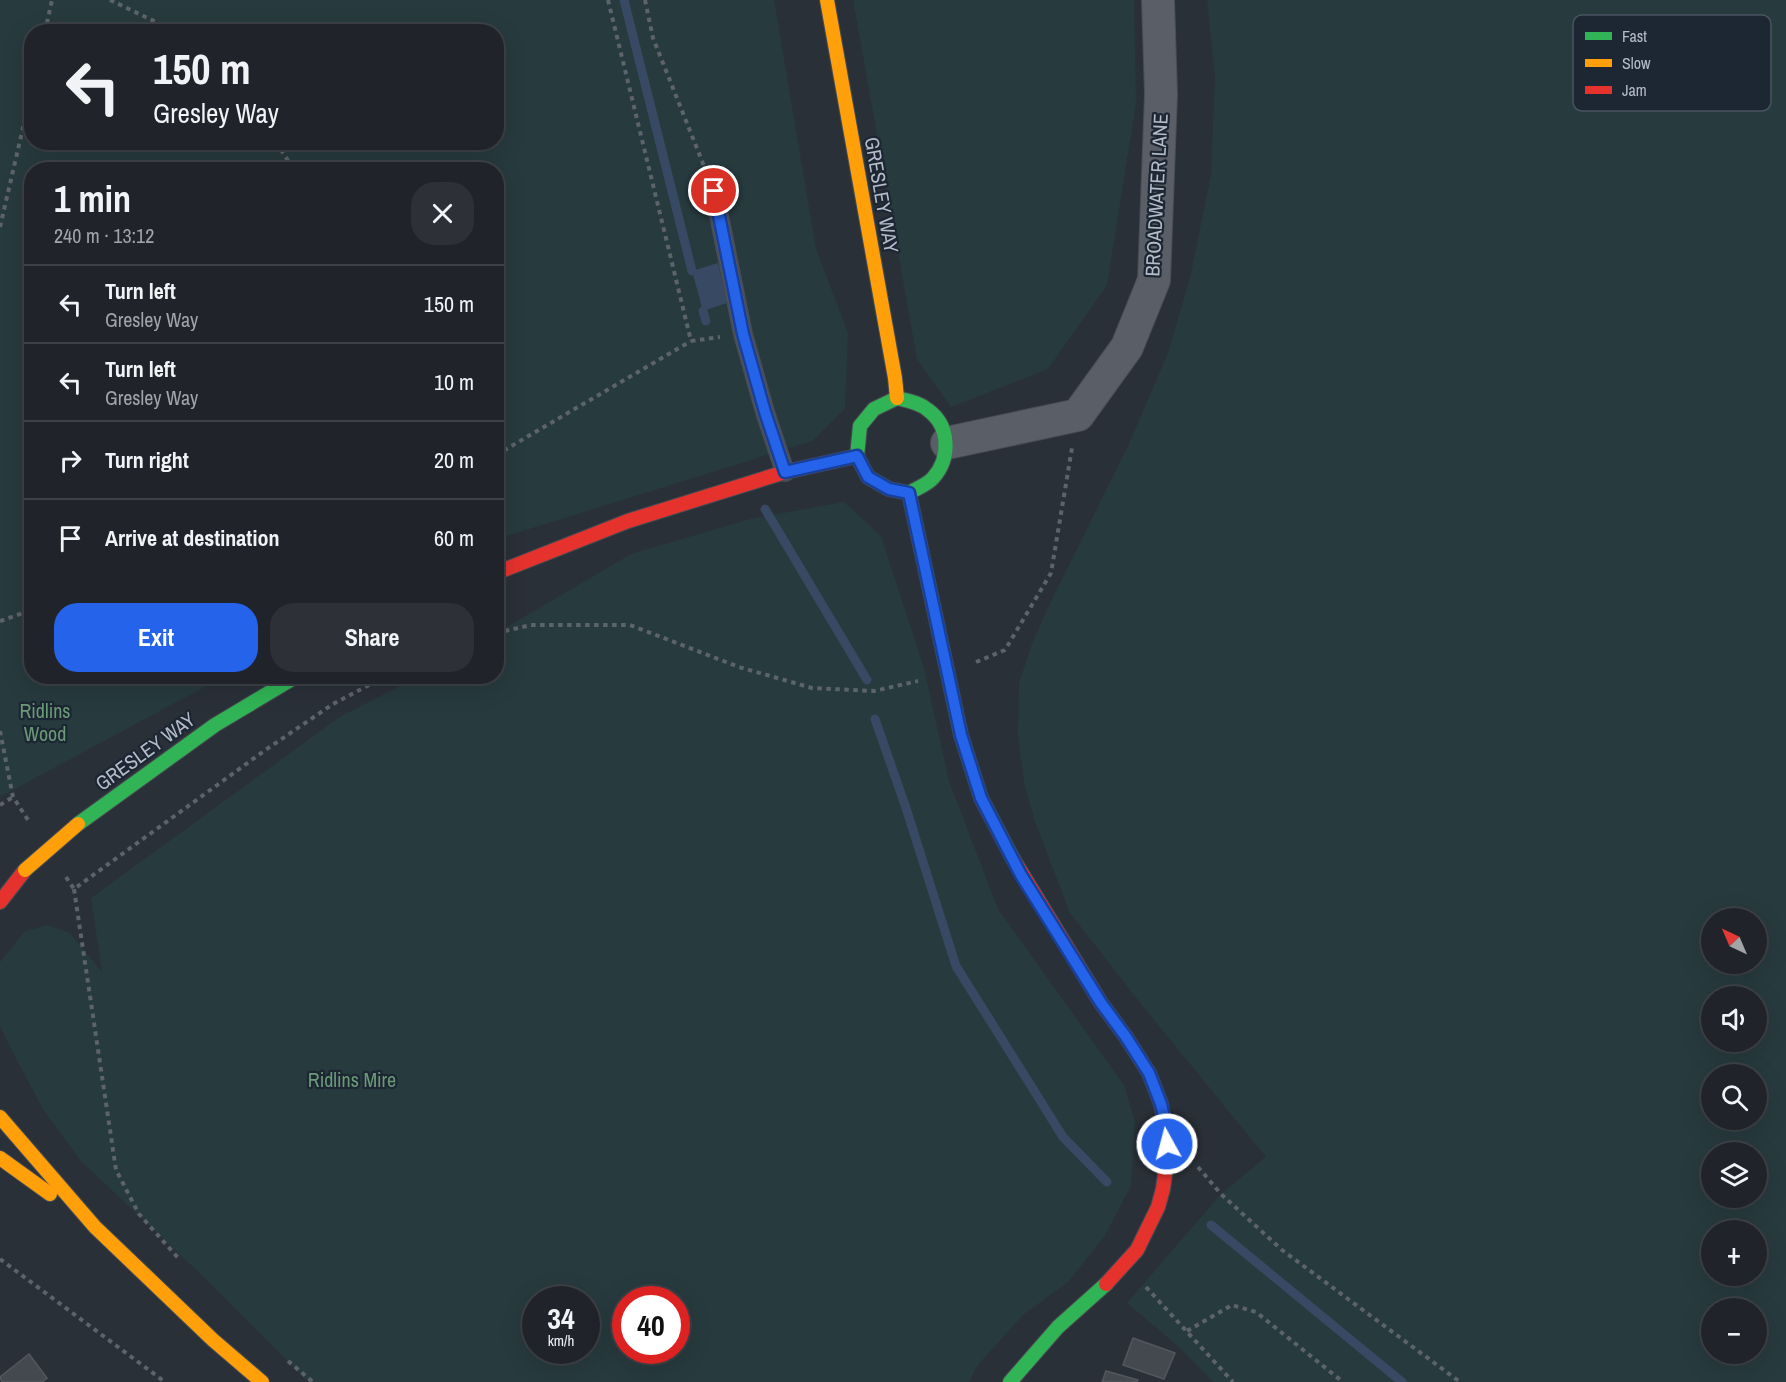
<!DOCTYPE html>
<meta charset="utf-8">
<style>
:root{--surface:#20242a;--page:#2d3036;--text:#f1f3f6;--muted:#a2a4a8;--line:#3d4147;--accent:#2563eb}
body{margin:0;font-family:"Archivo Narrow",sans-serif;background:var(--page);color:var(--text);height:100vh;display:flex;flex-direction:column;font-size:22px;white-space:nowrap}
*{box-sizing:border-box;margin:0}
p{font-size:20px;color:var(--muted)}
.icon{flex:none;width:33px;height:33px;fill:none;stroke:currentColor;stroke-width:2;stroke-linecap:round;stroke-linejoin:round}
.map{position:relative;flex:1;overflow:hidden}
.side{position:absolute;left:24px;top:162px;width:480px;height:522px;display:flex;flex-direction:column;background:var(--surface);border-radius:24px;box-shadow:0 6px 24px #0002,0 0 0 2px var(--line)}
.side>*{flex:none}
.top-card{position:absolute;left:24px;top:24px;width:480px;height:126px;border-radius:24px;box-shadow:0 6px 24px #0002,0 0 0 2px var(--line);background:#20242a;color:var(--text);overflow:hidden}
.needle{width:39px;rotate:316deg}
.controls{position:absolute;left:1701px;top:908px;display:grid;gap:12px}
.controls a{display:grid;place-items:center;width:66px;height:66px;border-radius:50%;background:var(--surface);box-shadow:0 6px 24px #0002,0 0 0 2px var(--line);font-size:30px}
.speed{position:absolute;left:522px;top:1286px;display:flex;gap:12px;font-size:30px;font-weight:700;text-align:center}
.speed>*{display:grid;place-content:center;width:78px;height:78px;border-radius:50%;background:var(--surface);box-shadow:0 6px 24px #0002,0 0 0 2px var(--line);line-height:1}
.speed small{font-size:15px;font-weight:400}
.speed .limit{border:9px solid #d22;background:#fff;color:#111}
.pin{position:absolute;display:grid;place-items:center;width:51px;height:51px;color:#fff;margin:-26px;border:3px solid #fff;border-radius:50%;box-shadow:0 2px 6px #0007}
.me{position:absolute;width:66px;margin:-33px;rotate:353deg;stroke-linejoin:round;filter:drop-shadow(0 0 4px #0008)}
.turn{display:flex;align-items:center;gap:21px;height:126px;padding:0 30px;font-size:27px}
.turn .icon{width:78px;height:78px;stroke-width:2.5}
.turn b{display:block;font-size:42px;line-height:51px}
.round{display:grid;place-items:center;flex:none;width:63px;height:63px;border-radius:24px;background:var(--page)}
.head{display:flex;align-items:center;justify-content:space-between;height:102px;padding:0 30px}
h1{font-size:36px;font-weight:800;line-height:45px}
.button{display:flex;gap:12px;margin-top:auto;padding:12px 30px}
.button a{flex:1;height:69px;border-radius:24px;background:var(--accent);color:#fff;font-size:24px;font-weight:800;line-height:69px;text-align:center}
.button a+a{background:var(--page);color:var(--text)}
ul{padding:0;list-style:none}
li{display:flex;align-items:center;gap:18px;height:78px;padding:0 30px;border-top:2px solid var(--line)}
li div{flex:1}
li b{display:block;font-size:22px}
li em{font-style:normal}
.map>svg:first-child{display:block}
.green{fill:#273a3e;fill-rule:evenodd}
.water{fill:#384963}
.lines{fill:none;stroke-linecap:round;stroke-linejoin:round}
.stream{stroke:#384963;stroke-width:9}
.building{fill:#444950;stroke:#52575f;stroke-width:1.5}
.lane-casing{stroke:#484c53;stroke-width:20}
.street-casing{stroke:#484c53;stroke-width:34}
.fast-casing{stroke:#484c53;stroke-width:16}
.slow-casing{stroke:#484c53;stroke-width:16}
.jam-casing{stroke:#484c53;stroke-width:16}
.path{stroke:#5d636a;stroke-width:4;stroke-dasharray:4.5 4.5;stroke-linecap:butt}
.lane{stroke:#5a5e66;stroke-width:16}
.street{stroke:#5a5e66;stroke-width:32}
.fast{stroke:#30b455;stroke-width:14}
.slow{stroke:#ff9f0a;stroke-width:14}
.jam{stroke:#e5322d;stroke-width:14}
.slow-bridge-casing{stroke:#484c53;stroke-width:16;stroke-linecap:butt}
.slow-bridge{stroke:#ff9f0a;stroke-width:14}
.route-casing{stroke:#184099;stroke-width:15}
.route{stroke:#2563eb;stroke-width:10}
.labels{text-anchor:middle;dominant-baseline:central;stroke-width:4.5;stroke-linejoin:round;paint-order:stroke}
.street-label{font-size:20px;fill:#b4bcc9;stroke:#1d2633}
.park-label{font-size:20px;fill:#6b9a76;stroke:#1d2633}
.key{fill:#1d2633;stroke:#4a5360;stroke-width:1.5}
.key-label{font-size:16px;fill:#b4bcc9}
</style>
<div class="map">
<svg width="1786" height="1382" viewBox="0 0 1786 1382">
<rect width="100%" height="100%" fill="#2a3038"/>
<g class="green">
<path d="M 0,0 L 774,0 L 816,249 L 848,333 L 845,408 L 812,441 L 497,539 L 496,170 L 32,170 L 32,676 L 223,677 L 0,797 ZM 32,32 L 496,32 L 496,142 L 32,142 Z"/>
<path d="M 853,0 L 1134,0 L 1136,103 L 1107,285 L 1048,369 L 951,407 L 917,359 Z"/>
<path d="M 1207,0 L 1786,0 L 1786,1382 L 1213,1382 L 1178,1346 L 1127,1303 L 1221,1194 L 1266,1157 L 1141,1004 L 1070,913 L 1034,819 L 1024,782 L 1018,736 L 1019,683 L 1033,641 L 1054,595 L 1129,444 L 1168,353 L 1190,278 L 1211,175 L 1215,75 ZM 1712,918 L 1756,918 L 1756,963 L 1712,963 ZM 1712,996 L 1756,996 L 1756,1041 L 1712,1041 ZM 1712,1074 L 1756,1074 L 1756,1119 L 1712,1119 ZM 1712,1152 L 1756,1152 L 1756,1197 L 1712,1197 ZM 1712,1230 L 1756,1230 L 1756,1275 L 1712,1275 ZM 1712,1308 L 1756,1308 L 1756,1353 L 1712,1353 Z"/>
<path d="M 844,502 L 881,536 L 924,668 L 949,781 L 998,909 L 1124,1085 L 1135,1122 L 1131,1186 L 1104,1237 L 1068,1282 L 1023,1315 L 977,1366 L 969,1382 L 308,1382 L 210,1283 L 81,1161 L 44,1111 L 9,1045 L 0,1026 L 0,962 L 25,931 L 48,925 L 70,933 L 102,972 L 91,898 L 341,716 L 418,677 L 496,676 L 497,633 L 631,554 L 750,519 ZM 536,1299 L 586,1299 L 586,1350 L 536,1350 ZM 626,1299 L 676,1299 L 676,1350 L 626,1350 Z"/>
</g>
<path class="water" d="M 718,263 L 727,303 L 703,311 L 692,271 Z"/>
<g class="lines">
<g class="stream">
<path d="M 624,0 L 692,271"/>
<path d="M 703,311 L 706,321"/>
<path d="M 765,509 L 867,680"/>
<path d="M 875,719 L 906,808 L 956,966 L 1063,1137 L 1107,1182"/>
<path d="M 1211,1225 L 1402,1382"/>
</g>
</g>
<g class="building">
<path d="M 1133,1338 L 1175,1353 L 1164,1379 L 1123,1365 Z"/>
<path d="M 29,1354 L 47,1378 L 42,1382 L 2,1382 L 0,1377 Z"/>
<path d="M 1106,1371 L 1138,1380 L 1137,1382 L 1102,1382 Z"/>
</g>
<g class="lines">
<g class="lane-casing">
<path id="lane" d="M 714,191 L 743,334 L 765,412 L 785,472"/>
</g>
<g class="street-casing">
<path id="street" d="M 947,443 L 1078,415 L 1127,347 L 1154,280 L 1161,94 L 1158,0"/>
</g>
<g class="fast-casing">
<g id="fast">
<path d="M 897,398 C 908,401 919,402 928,410 C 950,426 951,458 933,478 C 927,485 917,488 909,493 L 889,489 L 868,477 L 857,456 L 860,426 L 874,409 Z"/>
<path d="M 909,493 L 961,735 L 981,798 L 1013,859"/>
<path d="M 78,824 L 215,725 L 297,676"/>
<path d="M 1010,1382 L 1058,1327 L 1106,1284"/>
</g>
</g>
<g class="slow-casing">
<g id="slow">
<path d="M 827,0 L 895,378 L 897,398"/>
<path d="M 0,1117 L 95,1227 L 213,1340 L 262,1382"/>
<path d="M 0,1158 L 50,1194"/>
</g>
</g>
<g class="jam-casing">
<g id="jam">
<path d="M 496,573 L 628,521 L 785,472 L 857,456"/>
<path d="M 1013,859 L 1101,1003 L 1126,1037 L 1149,1073 L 1161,1104 L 1166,1130 L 1167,1159 L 1163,1189 L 1158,1207 L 1137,1250 L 1106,1284"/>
<path d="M 0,902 L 25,870"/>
</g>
</g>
<g class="path">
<path d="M 110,0 L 177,32"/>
<path d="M 608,0 L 691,341 L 720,337"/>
<path d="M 645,0 L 653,38 L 706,171"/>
<path d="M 45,32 L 52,0"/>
<path d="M 276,142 L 294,170"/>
<path d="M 0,227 L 32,89"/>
<path d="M 496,455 L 691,341"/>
<path d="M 0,621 L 32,610"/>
<path d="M 496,633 L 531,625 L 630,625 L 739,667 L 812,688 L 874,691 L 918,681"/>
<path d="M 976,662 L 1005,650 L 1051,573 L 1072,448"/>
<path d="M 0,731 L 13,797 L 30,823"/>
<path d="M 0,805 L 13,797"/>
<path d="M 66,877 L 74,889 L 264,751 L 333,704 L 386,676"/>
<path d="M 74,889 L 116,1170 L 139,1214 L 180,1260"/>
<path d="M 1198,1167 L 1221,1194 L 1282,1250 L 1460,1382"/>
<path d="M 0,1259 L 165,1382"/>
<path d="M 1146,1287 L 1233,1382"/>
<path d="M 1187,1331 L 1232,1305 L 1256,1312 L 1343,1382"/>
<path d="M 288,1361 L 313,1382"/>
</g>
<use href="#lane" class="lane"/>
<use href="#street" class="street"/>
<use href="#fast" class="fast"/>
<use href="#slow" class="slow"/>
<use href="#jam" class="jam"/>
<g class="slow-bridge-casing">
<path id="slow-bridge" d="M 25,870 L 78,824"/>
</g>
<use href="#slow-bridge" class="slow-bridge"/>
</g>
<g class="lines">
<g class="route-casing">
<path id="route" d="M 714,191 L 743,334 L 765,412 L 785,472 L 857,456 L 868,477 L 889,489 L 909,493 L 961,735 L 981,798 L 1021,875 L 1101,1003 L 1126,1037 L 1149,1073 L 1161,1104 L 1167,1130 L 1167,1144"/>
</g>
<use href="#route" class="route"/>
</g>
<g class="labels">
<g class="street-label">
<text transform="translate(882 195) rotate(80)">GRESLEY WAY</text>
<text transform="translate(1156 195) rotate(-87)">BROADWATER LANE</text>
<text transform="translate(145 751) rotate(-36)">GRESLEY WAY</text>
</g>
<g class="park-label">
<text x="45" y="710">Ridlins<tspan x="45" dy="23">Wood</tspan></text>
<text x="352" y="1079">Ridlins Mire</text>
</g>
</g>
<rect x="1573" y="15" width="198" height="96" rx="9" class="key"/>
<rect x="1585" y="32" width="27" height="8" fill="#30b455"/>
<rect x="1585" y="59" width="27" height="8" fill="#ff9f0a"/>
<rect x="1585" y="86" width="27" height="8" fill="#e5322d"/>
<g class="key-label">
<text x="1622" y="42">Fast</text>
<text x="1622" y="69">Slow</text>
<text x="1622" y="96">Jam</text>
</g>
</svg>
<div class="controls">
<a><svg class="needle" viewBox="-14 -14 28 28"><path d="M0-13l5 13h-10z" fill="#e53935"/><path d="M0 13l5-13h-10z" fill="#a2a4a8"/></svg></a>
<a><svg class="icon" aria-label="sound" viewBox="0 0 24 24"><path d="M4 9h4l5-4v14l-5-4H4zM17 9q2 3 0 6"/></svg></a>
<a><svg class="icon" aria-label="search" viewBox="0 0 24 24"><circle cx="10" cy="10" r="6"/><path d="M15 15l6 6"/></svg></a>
<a><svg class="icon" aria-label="layers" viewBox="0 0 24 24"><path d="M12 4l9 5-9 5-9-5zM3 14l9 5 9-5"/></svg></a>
<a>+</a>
<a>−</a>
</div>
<div class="speed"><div>34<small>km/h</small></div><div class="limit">40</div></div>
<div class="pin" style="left:714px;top:191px;background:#d93025"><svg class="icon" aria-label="arrive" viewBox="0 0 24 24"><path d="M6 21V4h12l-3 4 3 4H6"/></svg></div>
<svg class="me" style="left:1167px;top:1144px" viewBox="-20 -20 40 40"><circle r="17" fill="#2563eb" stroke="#fff" stroke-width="3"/><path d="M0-11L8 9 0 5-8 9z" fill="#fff"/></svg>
<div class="top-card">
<div class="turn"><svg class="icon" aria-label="left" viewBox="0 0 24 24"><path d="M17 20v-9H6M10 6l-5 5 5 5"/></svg><div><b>150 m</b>Gresley Way</div></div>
</div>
<section class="side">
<div class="head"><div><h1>1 min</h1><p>240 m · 13:12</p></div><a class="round"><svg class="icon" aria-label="close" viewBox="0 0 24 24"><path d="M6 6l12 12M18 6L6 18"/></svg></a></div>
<ul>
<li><svg class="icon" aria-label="left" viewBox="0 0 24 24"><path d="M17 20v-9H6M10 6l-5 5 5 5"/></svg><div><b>Turn left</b><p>Gresley Way</p></div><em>150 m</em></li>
<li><svg class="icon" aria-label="left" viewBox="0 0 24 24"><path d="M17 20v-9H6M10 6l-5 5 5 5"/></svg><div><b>Turn left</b><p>Gresley Way</p></div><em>10 m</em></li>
<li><svg class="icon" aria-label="right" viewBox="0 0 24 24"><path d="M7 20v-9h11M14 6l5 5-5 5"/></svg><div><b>Turn right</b></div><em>20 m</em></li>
<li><svg class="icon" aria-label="arrive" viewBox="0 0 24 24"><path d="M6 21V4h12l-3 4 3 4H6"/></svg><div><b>Arrive at destination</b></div><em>60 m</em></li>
</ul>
<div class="button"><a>Exit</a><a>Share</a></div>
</section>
</div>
